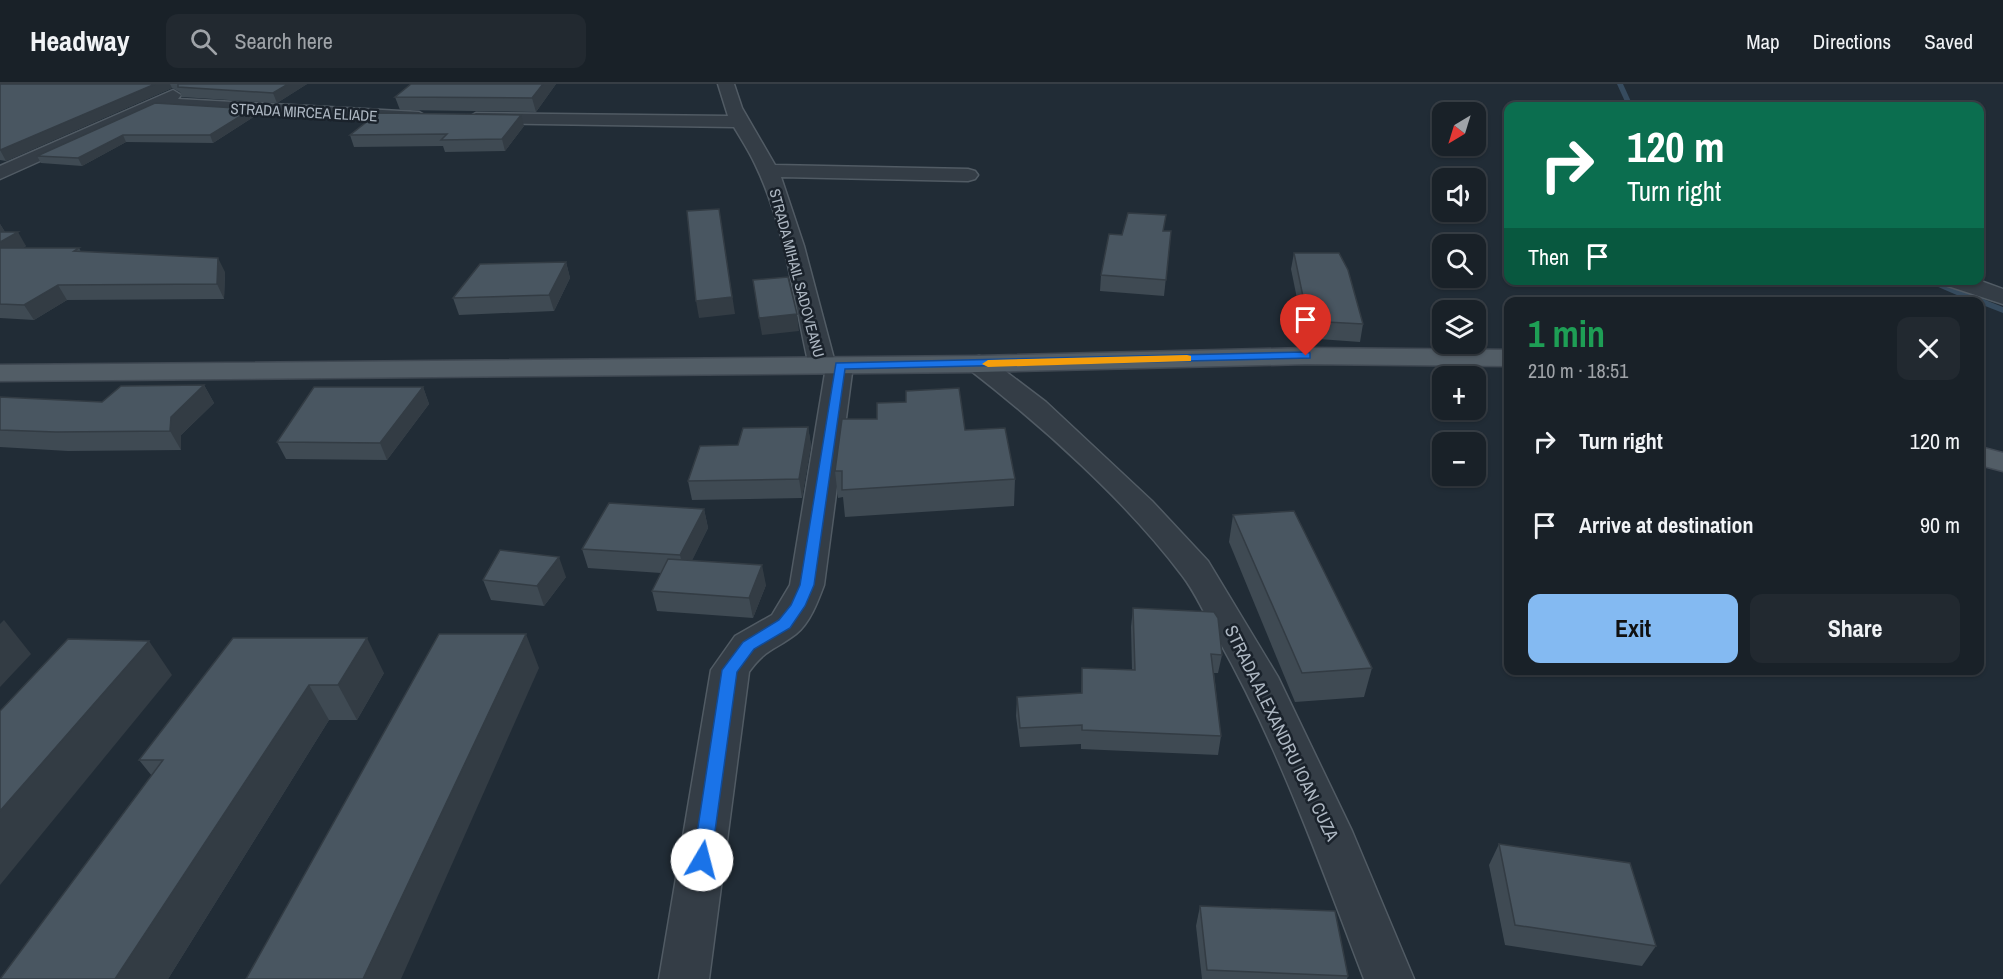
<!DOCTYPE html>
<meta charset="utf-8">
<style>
:root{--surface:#192128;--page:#222930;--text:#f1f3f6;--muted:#9fa3a8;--line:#373e45;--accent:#84baf2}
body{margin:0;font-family:"Archivo Narrow",sans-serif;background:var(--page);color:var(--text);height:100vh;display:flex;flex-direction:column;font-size:22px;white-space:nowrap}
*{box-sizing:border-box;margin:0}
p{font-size:20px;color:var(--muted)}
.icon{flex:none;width:33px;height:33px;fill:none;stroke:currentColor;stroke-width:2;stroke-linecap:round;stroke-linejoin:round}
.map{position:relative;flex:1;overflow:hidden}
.sheet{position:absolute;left:1504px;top:213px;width:480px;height:378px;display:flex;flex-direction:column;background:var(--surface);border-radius:12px;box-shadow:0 2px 4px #0004,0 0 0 2px var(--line)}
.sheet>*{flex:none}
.top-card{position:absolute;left:1504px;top:18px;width:480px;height:183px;border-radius:12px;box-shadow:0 2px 4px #0004,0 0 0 2px var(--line);background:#0b6e4f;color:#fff;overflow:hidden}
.needle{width:39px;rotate:218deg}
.fabs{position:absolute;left:1432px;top:18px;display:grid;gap:12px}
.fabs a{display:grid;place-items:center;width:54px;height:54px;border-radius:12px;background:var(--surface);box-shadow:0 2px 4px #0004,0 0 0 2px var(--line);font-size:30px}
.pin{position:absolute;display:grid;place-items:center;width:51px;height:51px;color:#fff;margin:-62px -26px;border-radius:50% 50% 50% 0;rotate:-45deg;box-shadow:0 0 6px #0007}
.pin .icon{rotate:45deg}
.me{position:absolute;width:66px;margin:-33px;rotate:8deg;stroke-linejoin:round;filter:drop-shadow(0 0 4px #0008)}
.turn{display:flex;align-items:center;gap:21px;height:126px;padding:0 24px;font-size:27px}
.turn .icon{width:78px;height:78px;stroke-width:2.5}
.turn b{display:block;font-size:42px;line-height:51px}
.then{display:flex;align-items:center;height:57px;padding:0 24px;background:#0003;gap:12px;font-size:22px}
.round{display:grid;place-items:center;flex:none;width:63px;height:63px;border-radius:12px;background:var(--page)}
.summary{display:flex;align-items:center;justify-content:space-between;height:102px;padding:0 24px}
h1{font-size:36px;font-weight:700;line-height:45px;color:#1e9e55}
.cta{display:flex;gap:12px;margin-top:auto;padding:12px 24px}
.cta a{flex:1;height:69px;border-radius:12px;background:var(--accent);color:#111;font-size:24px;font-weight:700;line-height:69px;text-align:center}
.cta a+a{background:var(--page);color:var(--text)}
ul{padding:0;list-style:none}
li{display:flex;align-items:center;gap:18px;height:84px;padding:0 24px}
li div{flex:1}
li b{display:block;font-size:22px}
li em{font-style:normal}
header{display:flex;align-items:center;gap:36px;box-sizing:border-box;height:84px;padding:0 30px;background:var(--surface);border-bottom:2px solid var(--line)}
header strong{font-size:28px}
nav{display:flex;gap:33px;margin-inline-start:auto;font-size:21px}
.search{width:420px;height:54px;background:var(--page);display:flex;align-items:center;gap:15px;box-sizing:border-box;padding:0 21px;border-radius:12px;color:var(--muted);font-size:22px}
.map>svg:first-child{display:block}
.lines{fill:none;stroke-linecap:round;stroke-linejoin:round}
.stream{fill:#364b5e;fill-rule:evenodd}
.minor-casing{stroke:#515b64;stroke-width:3}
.major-casing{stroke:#404953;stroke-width:3}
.minor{fill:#343d46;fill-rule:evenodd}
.major{fill:#525d66;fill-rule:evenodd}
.wall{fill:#3f4a53}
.shaded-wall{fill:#333c44}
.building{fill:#495661;stroke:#333c44;stroke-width:1.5}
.route{fill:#1a73e8;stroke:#114b97;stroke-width:1.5}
.slow{fill:#f59e0b}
.labels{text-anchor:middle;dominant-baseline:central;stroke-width:5;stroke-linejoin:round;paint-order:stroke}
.far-street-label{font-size:15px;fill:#aeb8c3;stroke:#1a222b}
.street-label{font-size:18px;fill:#aeb8c3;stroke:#1a222b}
</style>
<header>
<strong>Headway</strong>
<div class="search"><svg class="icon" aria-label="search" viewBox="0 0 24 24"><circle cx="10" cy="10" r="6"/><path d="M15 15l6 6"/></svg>Search here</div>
<nav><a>Map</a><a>Directions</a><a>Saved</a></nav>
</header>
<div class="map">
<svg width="2003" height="895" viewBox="0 0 2003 895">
<rect width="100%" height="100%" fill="#212c36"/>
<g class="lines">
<g class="stream">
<path d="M 1617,0 L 1623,0 L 1633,22 L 1627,22 Z"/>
<path d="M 1922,196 L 1935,196 L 2003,223 L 2003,229 L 1980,220 L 1980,218 L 1973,218 Z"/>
</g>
<g class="minor-casing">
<g id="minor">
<path d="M 718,0 L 734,0 L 742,24 L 775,81 L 968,85 L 975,87 L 978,91 L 975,95 L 968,97 L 781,93 L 804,162 L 834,275 L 850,275 L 853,281 L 824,501 C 818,517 810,539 796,550 C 775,566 765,565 749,588 L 709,895 L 659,895 L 711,586 L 735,552 L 772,531 L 790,501 L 825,289 L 812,288 L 809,282 C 794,215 785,142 755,80 C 749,67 741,55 734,43 L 476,39 L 467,34 L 476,29 L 728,32 Z"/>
<path d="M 173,6 L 181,11 L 178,15 L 419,28 L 428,33 L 419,38 L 158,24 L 0,95 L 0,82 Z"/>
<path d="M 1941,196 L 1978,196 L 2003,205 L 2003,220 L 1945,201 Z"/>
<path d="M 979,272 L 988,274 L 1046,318 L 1152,417 L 1208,477 L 1278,593 L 1352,747 L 1414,895 L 1364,895 C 1320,780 1278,661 1217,553 C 1206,533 1196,509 1181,490 C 1126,417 1042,342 970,286 L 966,280 L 970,274 Z"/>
</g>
</g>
<g class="major-casing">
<g id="major">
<path d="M 1306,264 L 1509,266 L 1509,282 L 1306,280 L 979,288 L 0,297 L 0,281 L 979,272 Z"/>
<path d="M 1980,363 L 2003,369 L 2003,387 L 1980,381 Z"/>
</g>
</g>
<use href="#minor" class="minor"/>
<use href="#major" class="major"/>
</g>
<g class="wall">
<path d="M 0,0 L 307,0 L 277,19 L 182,13 L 180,8 L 172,4 L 6,77 L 0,76 Z"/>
<path d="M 556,0 L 536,28 L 400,26 L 395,13 Z"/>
<path d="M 155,19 L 252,25 L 255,32 L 213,59 L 126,58 L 82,82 L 41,79 L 37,72 Z"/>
<path d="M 524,42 L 505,67 L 445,68 L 443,62 L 354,63 L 350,51 Z"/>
<path d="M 0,140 L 5,148 L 26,162 L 23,164 L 79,164 L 81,168 L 225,188 L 224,215 L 67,216 L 34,236 L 0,234 Z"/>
<path d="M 1164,147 L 1171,147 L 1164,212 L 1100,207 L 1101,191 L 1122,151 Z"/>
<path d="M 1294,169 L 1363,240 L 1360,258 L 1305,254 L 1291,185 Z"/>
<path d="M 566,178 L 570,194 L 554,227 L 459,231 L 453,214 Z"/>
<path d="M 204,301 L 214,319 L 181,351 L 181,366 L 68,367 L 0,363 L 0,313 L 102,318 Z"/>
<path d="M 423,303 L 429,320 L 387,376 L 286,375 L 277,358 Z"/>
<path d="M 808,343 L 811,361 L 802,414 L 692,416 L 688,397 L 738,361 Z"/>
<path d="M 965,346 L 1015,395 L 1014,422 L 845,433 L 843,413 L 838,414 L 835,387 Z"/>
<path d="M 704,425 L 708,444 L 692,476 L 766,501 L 753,534 L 657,527 L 652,507 L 661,489 L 588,484 L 582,465 Z"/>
<path d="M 1233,431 L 1372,584 L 1364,613 L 1295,618 L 1229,458 Z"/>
<path d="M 566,493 L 544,522 L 491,516 L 483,496 Z"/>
<path d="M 1133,524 L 1222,571 L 1218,589 L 1214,589 L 1221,652 L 1218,671 L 1081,665 L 1081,660 L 1020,663 L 1016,632 L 1017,613 L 1081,609 L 1082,584 L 1132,586 L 1131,543 Z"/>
<path d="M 233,554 L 384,589 L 357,636 L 329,636 L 168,895 L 0,895 L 152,692 L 139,676 Z"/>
<path d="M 1499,760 L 1656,862 L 1642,882 L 1505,861 L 1489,781 Z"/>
<path d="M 1200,822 L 1348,892 L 1347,895 L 1202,895 L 1196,842 Z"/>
</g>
<g class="shaded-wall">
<path d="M 155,0 L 170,0 L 172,4 L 6,77 L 0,66 Z"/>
<path d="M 288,0 L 307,0 L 277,19 L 273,9 Z"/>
<path d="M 543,0 L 556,0 L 536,28 L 532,14 Z"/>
<path d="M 252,25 L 255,32 L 213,59 L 210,51 Z"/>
<path d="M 521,31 L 524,42 L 505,67 L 502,55 Z"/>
<path d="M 123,51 L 126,58 L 82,82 L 78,74 Z"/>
<path d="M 719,125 L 735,230 L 699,234 L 696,217 Z"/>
<path d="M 0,140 L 5,148 L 0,151 Z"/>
<path d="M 18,148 L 26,162 L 0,177 L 0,158 Z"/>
<path d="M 218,174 L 225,188 L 224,215 L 217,200 Z"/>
<path d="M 566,178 L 570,194 L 554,227 L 549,211 Z"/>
<path d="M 58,201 L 67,216 L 34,236 L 24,221 Z"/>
<path d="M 797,230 L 799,247 L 762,251 L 759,234 Z"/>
<path d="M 204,301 L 214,319 L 181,351 L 181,366 L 170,347 L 171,333 Z"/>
<path d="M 423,303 L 429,320 L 387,376 L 380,359 Z"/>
<path d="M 808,343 L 811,361 L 802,414 L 799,395 Z"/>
<path d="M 704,425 L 708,444 L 685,491 L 680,471 Z"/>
<path d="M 559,473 L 566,493 L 544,522 L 537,502 Z"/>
<path d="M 762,481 L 766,501 L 753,534 L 749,514 Z"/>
<path d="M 4,536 L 31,570 L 0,603 L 0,540 Z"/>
<path d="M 526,550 L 539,584 L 401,895 L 363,895 Z"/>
<path d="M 367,554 L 384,589 L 357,636 L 338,601 Z"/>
<path d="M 149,557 L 172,591 L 0,801 L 0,727 Z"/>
<path d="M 309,601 L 329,636 L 168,895 L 115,895 Z"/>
</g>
<g class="building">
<path d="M 0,0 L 155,0 L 0,66 Z"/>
<path d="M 178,0 L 288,0 L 273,9 L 178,3 Z"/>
<path d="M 411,0 L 543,0 L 532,14 L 395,13 Z"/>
<path d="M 155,19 L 252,25 L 210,51 L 123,51 L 78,74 L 37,72 Z"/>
<path d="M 378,29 L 521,31 L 502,55 L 441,56 L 447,50 L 350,51 Z"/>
<path d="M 719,125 L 732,213 L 696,217 L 687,127 Z"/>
<path d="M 1128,129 L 1166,131 L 1163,147 L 1171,147 L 1166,196 L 1101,191 L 1109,150 L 1122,151 Z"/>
<path d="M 0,148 L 18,148 L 0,158 Z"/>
<path d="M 0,164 L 79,164 L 74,167 L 218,174 L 217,200 L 58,201 L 24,221 L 0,220 Z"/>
<path d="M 1294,169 L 1339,169 L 1348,186 L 1363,240 L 1308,237 Z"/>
<path d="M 566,178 L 549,211 L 453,214 L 480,180 Z"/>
<path d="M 788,193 L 797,230 L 759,234 L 753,196 Z"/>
<path d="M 204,301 L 171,333 L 170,347 L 56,348 L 0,346 L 0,313 L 102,318 L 121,302 Z"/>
<path d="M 314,303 L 423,303 L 380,359 L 277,358 Z"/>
<path d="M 959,304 L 965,346 L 1005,344 L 1015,395 L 842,406 L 842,387 L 835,387 L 842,335 L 877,335 L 877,319 L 906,318 L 906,307 Z"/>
<path d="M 808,343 L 799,395 L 688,397 L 700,362 L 738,361 L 743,344 Z"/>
<path d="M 609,419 L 704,425 L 680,471 L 582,465 Z"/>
<path d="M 1294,427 L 1372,584 L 1302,589 L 1233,431 Z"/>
<path d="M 500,466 L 559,473 L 537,502 L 483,496 Z"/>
<path d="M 668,475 L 762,481 L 749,514 L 652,507 Z"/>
<path d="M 1133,524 L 1214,528 L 1218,534 L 1222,571 L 1211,570 L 1221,652 L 1082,646 L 1082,641 L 1020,644 L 1017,613 L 1082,609 L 1082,584 L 1135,586 Z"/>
<path d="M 439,550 L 526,550 L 363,895 L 246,895 Z"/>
<path d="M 233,554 L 367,554 L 338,601 L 309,601 L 115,895 L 0,895 L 163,676 L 139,676 Z"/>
<path d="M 68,555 L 149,557 L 0,727 L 0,627 Z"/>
<path d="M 1499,760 L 1630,779 L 1656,862 L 1515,841 Z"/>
<path d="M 1200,822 L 1335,827 L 1348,892 L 1207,886 Z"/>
</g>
<path class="route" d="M 1306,268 L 1310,269 L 1310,274 L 845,285 L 814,501 L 805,522 L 790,544 L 754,565 L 737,588 L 711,776 L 708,782 L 702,784 L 695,782 L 693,776 L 722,586 L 743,558 L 779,536 L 791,521 L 800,501 L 836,279 Z"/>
<path class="slow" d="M 1187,271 L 1191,272 L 1191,277 L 988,283 L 982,280 L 988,276 Z"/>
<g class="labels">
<g class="far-street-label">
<text transform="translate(304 28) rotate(3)">STRADA MIRCEA ELIADE</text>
<text transform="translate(797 189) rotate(75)">STRADA MIHAIL SADOVEANU</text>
</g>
<g class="street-label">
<text transform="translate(1282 649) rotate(64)">STRADA ALEXANDRU IOAN CUZA</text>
</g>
</g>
</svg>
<div class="fabs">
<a><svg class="needle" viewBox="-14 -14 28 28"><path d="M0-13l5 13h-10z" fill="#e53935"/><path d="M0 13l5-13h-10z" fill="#9fa3a8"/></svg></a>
<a><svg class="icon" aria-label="sound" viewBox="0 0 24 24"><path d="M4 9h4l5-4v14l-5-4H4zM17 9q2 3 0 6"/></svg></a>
<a><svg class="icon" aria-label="search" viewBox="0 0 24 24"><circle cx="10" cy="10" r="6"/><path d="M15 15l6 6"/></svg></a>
<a><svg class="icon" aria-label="layers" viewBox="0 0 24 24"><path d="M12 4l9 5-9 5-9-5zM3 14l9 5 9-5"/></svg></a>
<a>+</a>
<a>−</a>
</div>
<div class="pin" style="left:1306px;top:272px;background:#d93025"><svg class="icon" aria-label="arrive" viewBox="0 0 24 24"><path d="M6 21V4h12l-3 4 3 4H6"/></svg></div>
<svg class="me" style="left:702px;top:776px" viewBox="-20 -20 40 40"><circle r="19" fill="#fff"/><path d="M0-13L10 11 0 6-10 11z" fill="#1a73e8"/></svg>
<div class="top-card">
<div class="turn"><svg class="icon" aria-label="right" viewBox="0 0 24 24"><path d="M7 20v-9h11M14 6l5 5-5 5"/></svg><div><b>120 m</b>Turn right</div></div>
<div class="then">Then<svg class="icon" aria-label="arrive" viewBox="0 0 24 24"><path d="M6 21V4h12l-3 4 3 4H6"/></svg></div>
</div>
<section class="sheet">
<div class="summary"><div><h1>1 min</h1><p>210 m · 18:51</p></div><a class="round"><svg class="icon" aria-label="close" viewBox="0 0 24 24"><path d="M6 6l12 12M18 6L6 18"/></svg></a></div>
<ul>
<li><svg class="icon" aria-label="right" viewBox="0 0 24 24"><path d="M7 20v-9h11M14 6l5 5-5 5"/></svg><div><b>Turn right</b></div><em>120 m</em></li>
<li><svg class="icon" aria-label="arrive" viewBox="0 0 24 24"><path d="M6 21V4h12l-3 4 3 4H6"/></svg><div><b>Arrive at destination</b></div><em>90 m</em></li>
</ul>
<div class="cta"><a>Exit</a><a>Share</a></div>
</section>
</div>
